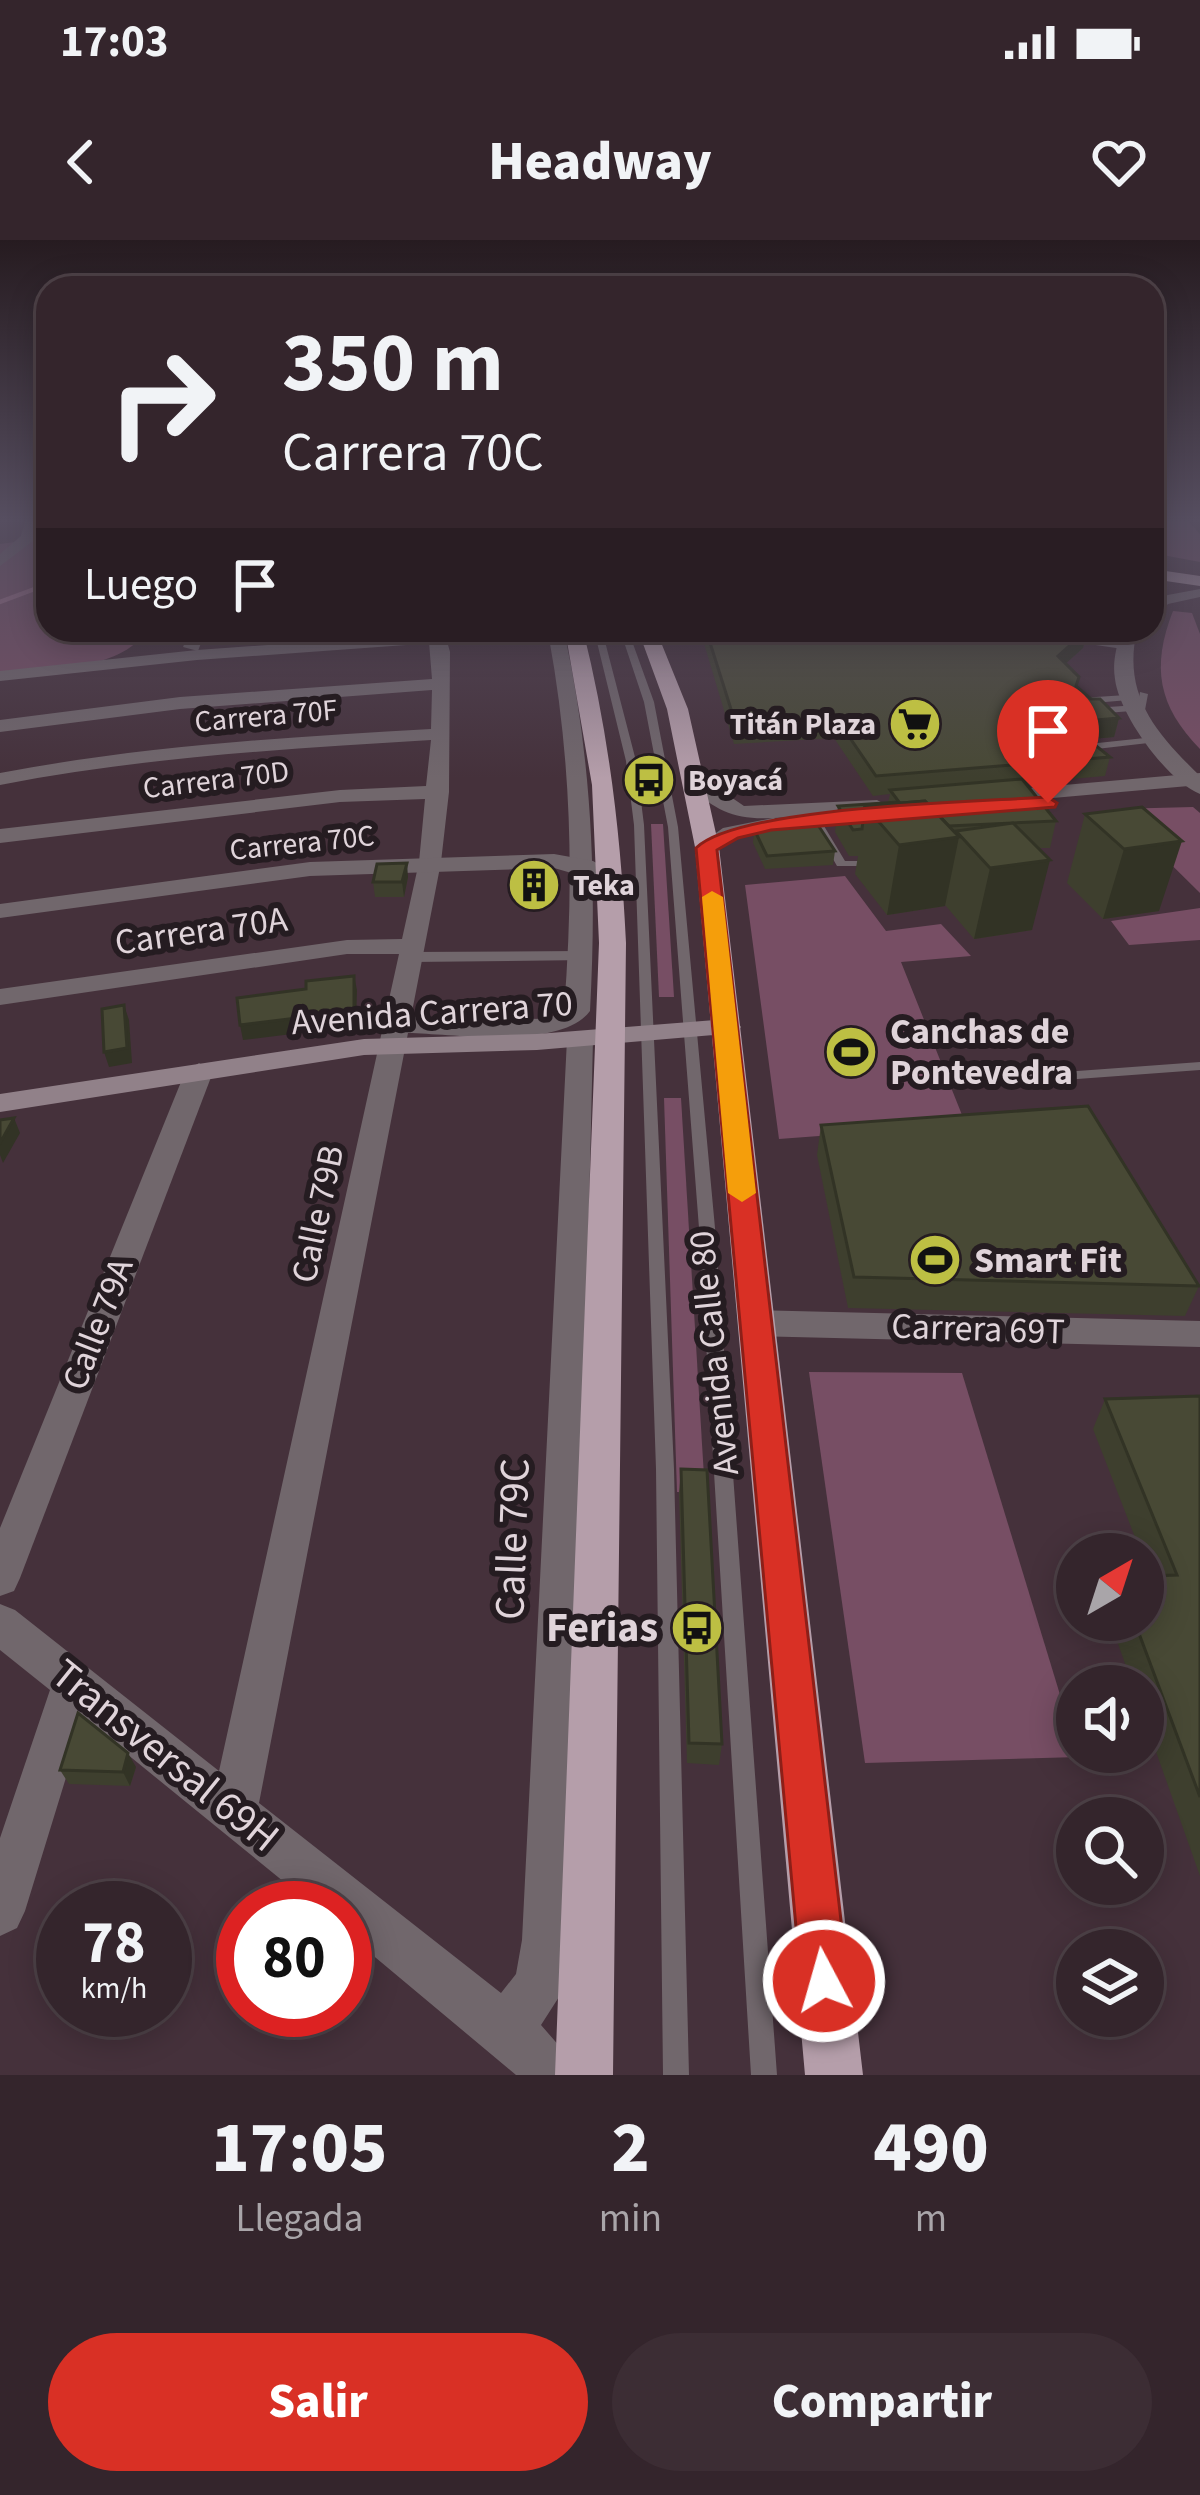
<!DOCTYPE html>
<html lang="es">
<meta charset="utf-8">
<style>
:root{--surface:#34252c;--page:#3c2d34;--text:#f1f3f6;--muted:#a9a5a9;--line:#4e4248;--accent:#d93025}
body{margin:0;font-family:"Source Sans 3",sans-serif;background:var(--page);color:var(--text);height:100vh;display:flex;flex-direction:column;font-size:45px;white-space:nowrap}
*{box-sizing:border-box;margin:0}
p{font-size:39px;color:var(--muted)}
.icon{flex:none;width:66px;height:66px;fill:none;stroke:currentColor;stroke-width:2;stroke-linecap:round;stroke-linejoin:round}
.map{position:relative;height:1835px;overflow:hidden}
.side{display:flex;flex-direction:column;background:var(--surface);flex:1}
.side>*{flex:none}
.guide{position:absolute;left:36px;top:36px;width:1128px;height:366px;border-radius:36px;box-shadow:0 6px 30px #0003,0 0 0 3px var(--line);background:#34252c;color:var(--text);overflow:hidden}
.needle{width:78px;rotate:39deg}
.buttons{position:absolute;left:1056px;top:1293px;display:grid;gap:24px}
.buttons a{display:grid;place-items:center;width:108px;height:108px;border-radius:50%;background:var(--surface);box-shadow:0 6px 30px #0003,0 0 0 3px var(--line);font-size:60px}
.speed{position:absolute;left:36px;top:1641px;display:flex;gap:24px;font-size:60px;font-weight:700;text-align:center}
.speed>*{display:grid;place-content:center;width:156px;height:156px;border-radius:50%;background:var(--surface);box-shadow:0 6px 30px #0003,0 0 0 3px var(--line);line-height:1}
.speed small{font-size:30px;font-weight:400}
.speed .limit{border:18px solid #d22;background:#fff;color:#111}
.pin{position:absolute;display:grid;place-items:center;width:102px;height:102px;color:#fff;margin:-123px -51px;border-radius:50% 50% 50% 0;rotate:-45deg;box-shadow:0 0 12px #0007}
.pin .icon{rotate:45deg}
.me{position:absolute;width:132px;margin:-66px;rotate:354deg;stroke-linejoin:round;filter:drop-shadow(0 0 9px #0008)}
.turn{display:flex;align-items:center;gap:42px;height:252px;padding:0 48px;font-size:54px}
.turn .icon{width:156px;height:156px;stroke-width:2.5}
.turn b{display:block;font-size:84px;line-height:102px}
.then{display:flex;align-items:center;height:114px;padding:0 48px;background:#0003;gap:24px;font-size:45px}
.eta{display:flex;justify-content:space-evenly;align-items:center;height:204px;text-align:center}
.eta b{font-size:72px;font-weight:800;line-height:84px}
.button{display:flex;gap:24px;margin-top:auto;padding:24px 48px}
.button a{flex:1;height:138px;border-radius:72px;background:var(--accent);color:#fff;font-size:48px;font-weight:800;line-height:138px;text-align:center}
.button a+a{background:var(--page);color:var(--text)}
.status{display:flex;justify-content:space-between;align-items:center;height:84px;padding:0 60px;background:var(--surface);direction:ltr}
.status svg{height:33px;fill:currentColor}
header{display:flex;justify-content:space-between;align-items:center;height:156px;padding:0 48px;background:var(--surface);font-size:54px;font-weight:800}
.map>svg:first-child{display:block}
.green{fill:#774e64}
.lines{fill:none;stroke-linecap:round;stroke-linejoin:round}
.stream{stroke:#a1728b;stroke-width:4.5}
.service{fill:#71676c;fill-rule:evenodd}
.pedestrian{fill:#71676c;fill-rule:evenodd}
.minor{fill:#71676c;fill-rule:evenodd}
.tertiary{fill:#71676c;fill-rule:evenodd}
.secondary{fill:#918189;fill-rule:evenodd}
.trunk{fill:#b59eaa;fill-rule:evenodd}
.wall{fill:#3e3f2e}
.shaded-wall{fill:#323325}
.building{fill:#484935;stroke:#323325;stroke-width:3}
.route{fill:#d93025;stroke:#8d1f18;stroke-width:3}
.slow{fill:#f59e0b}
.labels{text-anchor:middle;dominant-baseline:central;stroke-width:12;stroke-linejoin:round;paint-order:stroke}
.far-street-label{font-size:30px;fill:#e0d4da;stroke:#251c21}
.far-poi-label{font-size:30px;font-weight:bold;fill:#e0d4da;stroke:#251c21;text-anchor:start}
.street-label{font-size:36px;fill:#e0d4da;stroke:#251c21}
.poi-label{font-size:36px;font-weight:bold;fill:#e0d4da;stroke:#251c21;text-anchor:start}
.near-street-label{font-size:42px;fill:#e0d4da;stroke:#251c21}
.near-poi-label{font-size:42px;font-weight:bold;fill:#e0d4da;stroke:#251c21;text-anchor:end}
</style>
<div class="status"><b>17:03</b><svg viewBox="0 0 49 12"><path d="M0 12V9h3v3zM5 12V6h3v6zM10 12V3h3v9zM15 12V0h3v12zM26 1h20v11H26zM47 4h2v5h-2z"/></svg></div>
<header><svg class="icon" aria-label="back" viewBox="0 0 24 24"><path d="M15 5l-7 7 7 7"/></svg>Headway<svg class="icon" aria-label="heart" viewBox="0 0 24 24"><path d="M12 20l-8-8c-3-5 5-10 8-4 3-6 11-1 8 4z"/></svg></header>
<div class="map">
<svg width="1200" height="1835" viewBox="0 0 1200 1835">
<rect width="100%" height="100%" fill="#45313b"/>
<g class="green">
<path d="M 43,281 L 48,281 L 48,390 L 147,390 C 119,433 47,427 0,433 L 0,304 L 38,299 Z"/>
<path d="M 1152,281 L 1188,281 L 1200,294 L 1200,322 L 1152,313 Z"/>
<path d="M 1173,371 L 1192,373 L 1200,394 L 1200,509 C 1158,466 1151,427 1173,371 Z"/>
<path d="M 1193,567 L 1200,573 L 1200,653 L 1115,569 Z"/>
<path d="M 651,584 L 663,584 L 674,757 L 659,757 Z"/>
<path d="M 845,636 L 886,691 L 941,684 L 971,716 L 901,722 L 966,885 L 779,899 L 745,645 Z"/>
<path d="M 1200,668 L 1200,700 L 1129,705 L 1111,681 Z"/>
<path d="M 664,858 L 681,858 L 705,1253 L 677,1252 Z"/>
<path d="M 809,1132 L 962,1133 L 1079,1517 L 865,1523 Z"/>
</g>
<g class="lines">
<path class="stream" d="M 0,362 L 48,344"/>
<g class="service">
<path d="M 594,390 L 602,390 L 636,521 L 644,585 L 674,1229 L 689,1835 L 663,1835 L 656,1229 L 634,585 L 626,521 Z"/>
<path d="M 620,390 L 628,390 L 654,462 L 678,587 L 715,988 L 777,1835 L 751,1835 L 699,988 L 668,587 L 644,462 Z"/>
<path d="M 1071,396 L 1123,403 L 1127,406 L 1123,409 L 1068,401 L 1067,399 Z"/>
<path d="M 1140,452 L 1148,454 L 1145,470 L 1093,474 L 1088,471 L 1093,468 L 1138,465 Z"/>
<path d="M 1126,455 L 1129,456 L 1129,460 L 1081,464 L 1076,461 L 1081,458 Z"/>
<path d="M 1154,497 L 1157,498 L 1157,502 L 1079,511 L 1074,508 L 1079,505 Z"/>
<path d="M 816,578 L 821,581 L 845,621 L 872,621 L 876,622 L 876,626 L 837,626 L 811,581 Z"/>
<path d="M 1200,822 L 1200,830 L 995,845 L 988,841 L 995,837 Z"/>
</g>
<path class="pedestrian" d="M 581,711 L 590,716 L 587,720 L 411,722 L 402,717 L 411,712 Z"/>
<g class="minor">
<path d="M 25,281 L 39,281 L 33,301 L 0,326 L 0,314 L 21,296 Z"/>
<path d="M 190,390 L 206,390 L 198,411 L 183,407 Z"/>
<path d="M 428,390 L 444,390 L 450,412 L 449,552 L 441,622 L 411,777 L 547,779 L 564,770 C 574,644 572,523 549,398 L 539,390 L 559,390 L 565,396 C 592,521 597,643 590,771 C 561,810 455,794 408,793 L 259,1563 L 501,1753 L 516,1734 L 522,1700 L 567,799 L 570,793 L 590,793 L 593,799 L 572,1700 L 566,1746 L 541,1785 L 568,1816 L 576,1835 L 516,1835 L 345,1692 L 345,1668 L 316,1668 L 84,1479 L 25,1671 L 17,1688 L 0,1696 L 0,1598 L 50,1450 L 0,1410 L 0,1364 L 15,1370 L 219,1531 L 399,714 L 347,714 L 0,765 L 0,749 L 347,700 L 402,699 L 419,622 L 425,559 L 340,562 L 0,603 L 0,589 L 340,550 L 426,546 L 431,500 C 287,509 142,517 0,545 L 0,533 C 142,506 287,497 431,489 L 432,450 L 180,469 L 0,492 L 0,480 L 180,457 L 432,439 Z"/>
<path d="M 1200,533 L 1200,545 L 997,563 L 987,557 L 997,551 Z"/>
<path d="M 689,538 L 703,538 L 744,566 L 877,560 L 888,566 L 877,572 L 774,578 L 785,584 L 782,589 L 738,598 L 707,614 L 696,607 L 723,588 L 773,578 C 736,580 717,572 689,546 Z"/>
<path d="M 199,823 L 213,832 L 20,1338 L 14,1351 L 0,1356 L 0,1288 L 185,832 Z"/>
<path d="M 755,1070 L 1200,1081 L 1200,1107 L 755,1096 L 743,1092 L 738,1083 L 743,1074 Z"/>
</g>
<g class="tertiary">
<path d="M 1200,349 L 1200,357 L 1168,364 L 1152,380 L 1152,364 L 1157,357 Z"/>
<path d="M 475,390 L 553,390 L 545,395 L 197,420 L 0,441 L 0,431 L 197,410 Z"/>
<path d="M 1121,390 L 1137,390 C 1122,455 1156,493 1200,536 L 1200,554 C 1167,541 1119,474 1115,439 C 1112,422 1117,406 1121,390 Z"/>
<path d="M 554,614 L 593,621 L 621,637 L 610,644 L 554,628 L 310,636 L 0,678 L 0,664 L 310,622 Z"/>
</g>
<path class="secondary" d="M 728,779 L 737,781 L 741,787 L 737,793 L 537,810 L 364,815 L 0,872 L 0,854 L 364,799 L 537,794 Z"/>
<g class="trunk">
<path d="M 1152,329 L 1200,336 L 1200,346 L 1152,339 Z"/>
<path d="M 565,390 L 583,390 C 609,494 621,596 626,703 L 613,1835 L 555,1835 L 599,703 L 592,545 Z"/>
<path d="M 638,390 L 656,390 L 688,469 L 719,607 L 863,1835 L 805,1835 L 695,607 L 667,469 Z"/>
</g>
</g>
<g class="wall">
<path d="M 700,390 L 1099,390 L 1097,395 L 1087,394 L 1083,408 L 1065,424 L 1076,446 L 1119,478 L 1114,497 L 1088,499 L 1110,517 L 1105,536 L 1025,543 L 1056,581 L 1050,608 L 1039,608 L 1032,690 L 974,699 L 945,665 L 945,666 L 887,675 L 855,634 L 858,616 L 849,616 L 835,592 L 838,566 L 888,563 L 890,554 L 873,556 L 834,498 L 734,504 Z"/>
<path d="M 1142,567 L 1159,671 L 1103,679 L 1067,643 L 1085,574 Z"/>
<path d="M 754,589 L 835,611 L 833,625 L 765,629 L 753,603 Z"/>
<path d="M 408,637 L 404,657 L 375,657 L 373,642 Z"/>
<path d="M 821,885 L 1199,1046 L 1185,1076 L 848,1068 L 817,915 Z"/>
<path d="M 1200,1156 L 1200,1636 L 1143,1475 L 1143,1446 L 1133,1446 L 1112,1387 L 1116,1380 L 1143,1380 L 1143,1344 L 1147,1336 L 1150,1336 L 1093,1189 L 1105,1159 Z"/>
<path d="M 681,1229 L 722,1504 L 719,1525 L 687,1523 L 679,1252 Z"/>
<path d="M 136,1527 L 130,1546 L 69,1544 L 60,1530 Z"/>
</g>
<g class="shaded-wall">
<path d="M 1087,390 L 1083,408 L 1054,434 L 1058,416 Z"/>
<path d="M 1119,478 L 1114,497 L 1071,501 L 1075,482 Z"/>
<path d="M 959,597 L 945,666 L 887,675 L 899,605 Z"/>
<path d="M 1182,601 L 1159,671 L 1103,679 L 1124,609 Z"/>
<path d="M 1050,620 L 1032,690 L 974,699 L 990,628 Z"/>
<path d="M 407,623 L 408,637 L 404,657 L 402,642 Z"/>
<path d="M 354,736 L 357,750 L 356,786 L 243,800 L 240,785 Z"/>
<path d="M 124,765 L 129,780 L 132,823 L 109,827 L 104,812 Z"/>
<path d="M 14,878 L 20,893 L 3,923 L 0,915 L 0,903 Z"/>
<path d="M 128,1513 L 136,1527 L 130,1546 L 123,1532 Z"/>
</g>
<g class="building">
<path d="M 706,390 L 1087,390 L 1058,416 L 1079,437 L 1076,446 L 1091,459 L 1100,459 L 1119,478 L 1075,482 L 1074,488 L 1110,517 L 876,536 L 837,479 L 736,485 Z"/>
<path d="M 1022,539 L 1056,581 L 949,586 L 925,561 L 865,566 L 862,589 L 853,590 L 838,566 L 899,562 L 890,550 Z"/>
<path d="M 925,561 L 959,597 L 899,605 L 865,566 Z"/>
<path d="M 1142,567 L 1182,601 L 1124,609 L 1085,574 Z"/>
<path d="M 1013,583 L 1050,620 L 990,628 L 956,591 Z"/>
<path d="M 818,585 L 835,611 L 767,616 L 754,589 Z"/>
<path d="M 407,623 L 402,642 L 373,642 L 377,624 Z"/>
<path d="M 354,736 L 354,771 L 240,785 L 237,758 L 306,749 L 306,741 Z"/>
<path d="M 124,765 L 127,808 L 104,812 L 102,769 Z"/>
<path d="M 1088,866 L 1199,1046 L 854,1037 L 821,885 Z"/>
<path d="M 14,878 L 0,903 L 0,880 Z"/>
<path d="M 1200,1156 L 1200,1557 L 1134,1380 L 1143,1380 L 1143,1358 L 1156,1358 L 1147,1336 L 1177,1335 L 1105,1159 Z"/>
<path d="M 681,1229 L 707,1230 L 722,1504 L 689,1503 Z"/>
<path d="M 78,1473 L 128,1513 L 123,1532 L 60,1530 Z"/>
</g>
<linearGradient id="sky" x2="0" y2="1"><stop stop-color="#261b20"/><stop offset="0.52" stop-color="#564e60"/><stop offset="1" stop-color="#564e60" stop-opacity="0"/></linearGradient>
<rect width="1200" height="538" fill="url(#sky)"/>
<path class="route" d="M 1048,557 L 1057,563 L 1055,567 L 771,590 L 738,598 L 717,610 L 848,1741 L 841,1757 L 824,1764 L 808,1757 L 801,1741 L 696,608 C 739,566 978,562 1048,557 Z"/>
<path class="slow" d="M 712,651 L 723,657 L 756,953 L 742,962 L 728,953 L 702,657 Z"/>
<defs>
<g id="supermarket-disc" transform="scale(2.7)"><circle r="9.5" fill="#bdbf43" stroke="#251c21"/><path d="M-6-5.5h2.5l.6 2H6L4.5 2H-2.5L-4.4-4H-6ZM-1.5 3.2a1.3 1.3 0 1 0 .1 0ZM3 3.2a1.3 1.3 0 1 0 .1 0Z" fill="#111"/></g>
<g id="bus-disc" transform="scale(2.7)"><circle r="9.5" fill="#bdbf43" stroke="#251c21"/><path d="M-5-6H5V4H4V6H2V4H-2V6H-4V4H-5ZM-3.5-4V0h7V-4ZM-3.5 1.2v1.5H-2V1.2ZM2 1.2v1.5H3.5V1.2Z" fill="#111"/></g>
<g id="building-disc" transform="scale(2.7)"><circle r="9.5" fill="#bdbf43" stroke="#251c21"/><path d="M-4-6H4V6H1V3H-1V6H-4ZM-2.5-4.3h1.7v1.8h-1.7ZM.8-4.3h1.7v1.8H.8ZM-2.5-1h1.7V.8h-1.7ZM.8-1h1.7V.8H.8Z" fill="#111"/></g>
<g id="stadium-disc" transform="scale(2.7)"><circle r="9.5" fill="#bdbf43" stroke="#251c21"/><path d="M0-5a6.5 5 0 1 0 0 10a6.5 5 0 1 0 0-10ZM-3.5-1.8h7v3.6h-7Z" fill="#111"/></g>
</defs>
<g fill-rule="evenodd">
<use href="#supermarket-disc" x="915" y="484"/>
<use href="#bus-disc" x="649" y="540"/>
<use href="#building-disc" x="534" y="645"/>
<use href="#stadium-disc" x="851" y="812"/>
<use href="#stadium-disc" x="935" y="1020"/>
<use href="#bus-disc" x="697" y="1388"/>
</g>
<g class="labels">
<g class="far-street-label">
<text transform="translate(266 476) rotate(-5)">Carrera 70F</text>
<text transform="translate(216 540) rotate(-7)">Carrera 70D</text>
<text transform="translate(302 603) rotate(-6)">Carrera 70C</text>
</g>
<g class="far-poi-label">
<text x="876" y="484" text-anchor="end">Titán Plaza</text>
<text x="688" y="540">Boyacá</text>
<text x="573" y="645">Teka</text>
</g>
<g class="street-label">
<text transform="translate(201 691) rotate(-8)">Carrera 70A</text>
<text transform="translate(432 773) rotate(-4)">Avenida Carrera 70</text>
<text transform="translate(318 974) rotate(-78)">Calle 79B</text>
<text transform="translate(98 1084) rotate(-69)">Calle 79A</text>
<text transform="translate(978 1089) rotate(2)">Carrera 69T</text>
<text transform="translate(714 1113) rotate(-96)">Avenida Calle 80</text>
</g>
<g class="poi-label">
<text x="890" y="791">Canchas de<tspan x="890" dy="41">Pontevedra</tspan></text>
<text x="974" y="1020">Smart Fit</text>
</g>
<g class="near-street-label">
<text transform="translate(513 1299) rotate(-88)">Calle 79C</text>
<text transform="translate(165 1516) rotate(39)">Transversal 69H</text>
</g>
<g class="near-poi-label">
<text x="658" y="1388">Ferias</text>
</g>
</g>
</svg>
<div class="buttons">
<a><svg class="needle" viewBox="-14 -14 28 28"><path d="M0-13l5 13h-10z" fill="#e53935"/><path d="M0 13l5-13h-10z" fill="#a9a5a9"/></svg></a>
<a><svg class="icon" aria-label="sound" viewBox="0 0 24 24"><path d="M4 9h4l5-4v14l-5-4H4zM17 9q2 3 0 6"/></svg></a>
<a><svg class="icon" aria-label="search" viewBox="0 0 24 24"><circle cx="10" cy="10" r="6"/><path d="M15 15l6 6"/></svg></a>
<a><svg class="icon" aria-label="layers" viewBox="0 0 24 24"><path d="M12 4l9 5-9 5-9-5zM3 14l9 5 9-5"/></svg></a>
</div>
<div class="speed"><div>78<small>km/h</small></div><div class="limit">80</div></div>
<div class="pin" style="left:1048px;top:563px;background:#d93025"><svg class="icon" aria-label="arrive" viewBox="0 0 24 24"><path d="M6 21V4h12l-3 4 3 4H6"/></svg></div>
<svg class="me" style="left:824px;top:1741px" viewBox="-20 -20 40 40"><circle r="17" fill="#d93025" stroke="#fff" stroke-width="3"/><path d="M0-11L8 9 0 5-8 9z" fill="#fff"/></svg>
<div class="guide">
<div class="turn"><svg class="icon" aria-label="right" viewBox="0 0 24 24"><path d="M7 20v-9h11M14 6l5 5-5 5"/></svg><div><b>350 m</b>Carrera 70C</div></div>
<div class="then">Luego<svg class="icon" aria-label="arrive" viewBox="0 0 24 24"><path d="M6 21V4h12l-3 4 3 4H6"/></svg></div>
</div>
</div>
<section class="side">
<div class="eta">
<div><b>17:05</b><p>Llegada</p></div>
<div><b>2</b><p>min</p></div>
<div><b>490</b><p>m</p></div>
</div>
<div class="button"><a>Salir</a><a>Compartir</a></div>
</section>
